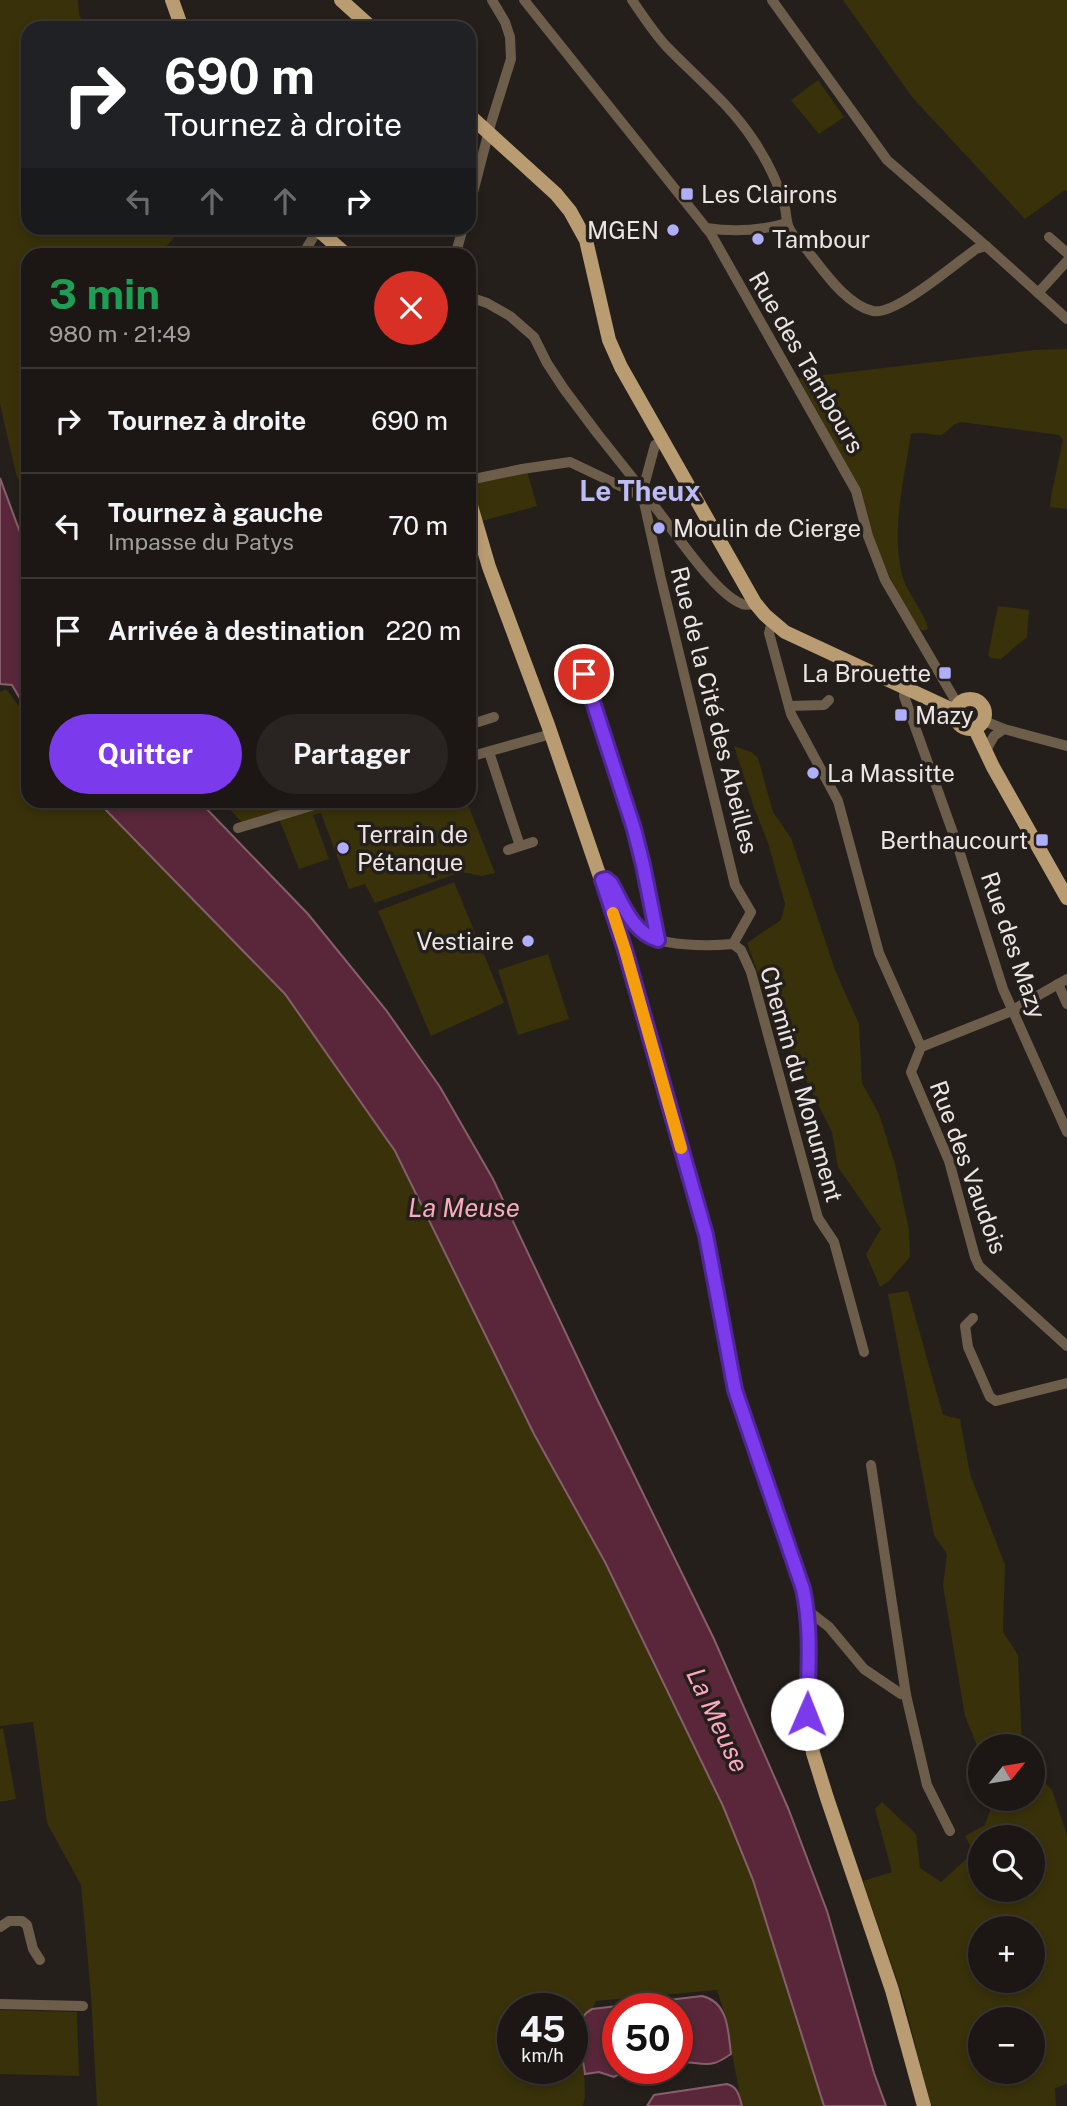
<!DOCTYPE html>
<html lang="fr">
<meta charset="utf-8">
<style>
:root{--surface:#1c1714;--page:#292422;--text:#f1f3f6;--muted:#a09fa0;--line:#3a3634;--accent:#7c3aed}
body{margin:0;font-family:"Public Sans",sans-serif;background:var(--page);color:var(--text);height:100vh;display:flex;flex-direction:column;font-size:26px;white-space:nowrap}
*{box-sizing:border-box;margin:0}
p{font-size:23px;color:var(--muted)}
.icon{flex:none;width:38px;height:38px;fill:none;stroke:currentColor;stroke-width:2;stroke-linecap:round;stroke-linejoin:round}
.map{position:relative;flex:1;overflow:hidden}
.sheet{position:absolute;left:21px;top:248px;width:455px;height:560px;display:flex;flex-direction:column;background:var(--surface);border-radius:21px;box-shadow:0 4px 10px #0003,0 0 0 2px var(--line)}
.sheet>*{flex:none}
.top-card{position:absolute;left:21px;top:21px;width:455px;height:214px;border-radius:21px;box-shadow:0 4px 10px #0003,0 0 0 2px var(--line);background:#202124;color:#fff;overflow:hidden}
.needle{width:46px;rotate:60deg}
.tools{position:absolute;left:968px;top:1734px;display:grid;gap:14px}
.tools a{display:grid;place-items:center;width:77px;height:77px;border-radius:50%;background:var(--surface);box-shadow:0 4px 10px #0003,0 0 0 2px var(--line);font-size:35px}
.speed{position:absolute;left:497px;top:1993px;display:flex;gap:14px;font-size:35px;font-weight:700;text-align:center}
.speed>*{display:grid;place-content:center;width:91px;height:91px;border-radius:50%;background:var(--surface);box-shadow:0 4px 10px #0003,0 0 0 2px var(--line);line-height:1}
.speed small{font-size:18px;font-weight:400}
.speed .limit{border:10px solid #d22;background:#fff;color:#111}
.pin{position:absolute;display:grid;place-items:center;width:60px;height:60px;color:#fff;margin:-30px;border:4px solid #fff;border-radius:50%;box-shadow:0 2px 7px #0007}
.me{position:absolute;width:77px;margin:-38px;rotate:1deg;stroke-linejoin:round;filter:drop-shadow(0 0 5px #0008)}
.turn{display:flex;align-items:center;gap:24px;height:147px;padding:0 28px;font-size:32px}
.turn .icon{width:91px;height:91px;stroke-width:2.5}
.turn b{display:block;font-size:49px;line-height:60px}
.lanes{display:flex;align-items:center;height:66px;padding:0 28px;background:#0003;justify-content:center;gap:35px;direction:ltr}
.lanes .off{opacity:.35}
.round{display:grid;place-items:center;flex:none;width:74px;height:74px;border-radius:37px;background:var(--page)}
.headline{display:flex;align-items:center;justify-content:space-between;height:119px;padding:0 28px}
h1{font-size:42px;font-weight:700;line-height:52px;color:#1e9e55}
.action{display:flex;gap:14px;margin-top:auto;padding:14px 28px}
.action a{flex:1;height:80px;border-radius:42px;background:var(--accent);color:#fff;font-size:28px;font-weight:700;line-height:80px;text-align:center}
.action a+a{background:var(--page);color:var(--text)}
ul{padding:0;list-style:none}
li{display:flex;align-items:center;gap:21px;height:105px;padding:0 28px;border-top:2px solid var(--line)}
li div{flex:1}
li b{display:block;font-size:26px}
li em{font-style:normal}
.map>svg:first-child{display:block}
.green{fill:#38310a;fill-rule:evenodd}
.water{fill:#592739;stroke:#85606c;stroke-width:2}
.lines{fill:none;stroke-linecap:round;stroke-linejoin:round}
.minor{stroke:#6d5e4b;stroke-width:10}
.major{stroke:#ba9c73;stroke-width:14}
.route-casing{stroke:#51269a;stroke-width:18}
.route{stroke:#7c3aed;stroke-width:12}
.slow{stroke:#f59e0b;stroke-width:12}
.poi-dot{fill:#afaefa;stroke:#251f1b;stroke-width:2.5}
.labels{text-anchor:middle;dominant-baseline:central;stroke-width:7;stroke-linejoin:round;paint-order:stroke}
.poi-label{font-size:24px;fill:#ebe6e4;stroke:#251f1b;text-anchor:start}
.street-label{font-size:24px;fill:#ebe6e4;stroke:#251f1b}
.water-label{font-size:26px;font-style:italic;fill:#fea7c2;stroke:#251f1b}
.quarter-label{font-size:28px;font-weight:bold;fill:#bcbdf6;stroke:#251f1b}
</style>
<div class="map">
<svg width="1067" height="2106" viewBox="0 0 1067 2106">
<rect width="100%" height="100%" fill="#251f1b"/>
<g class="green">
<path d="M 0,0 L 78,0 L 79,15 L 86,28 L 28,28 L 28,228 L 182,228 L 159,255 L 28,256 L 28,507 L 23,489 L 16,474 L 0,404 Z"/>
<path d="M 843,0 L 1067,0 L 1067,191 L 1065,190 L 1025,219 L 912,97 Z"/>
<path d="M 818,80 L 844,117 L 819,134 L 791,100 Z"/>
<path d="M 1067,349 L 1067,509 L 1050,507 L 1051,496 L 1063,440 L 1059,435 L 961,422 L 955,424 L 942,435 C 931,435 921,431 911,434 C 904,480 891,530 902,575 C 907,593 926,615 928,629 L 923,631 L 917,627 L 899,596 L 881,558 L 845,463 L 799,378 L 1034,350 Z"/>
<path d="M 527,471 L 537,506 L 482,521 L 472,484 Z"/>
<path d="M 998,606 L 1029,610 L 1027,637 L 1001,659 L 990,658 L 988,655 Z"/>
<path d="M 6,689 L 28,718 L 28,802 L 98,802 L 285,994 L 395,1151 L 534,1434 L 605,1562 L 723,1806 L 753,1880 L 824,2106 L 742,2106 L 724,2012 L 717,1990 L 596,2001 L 592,2009 L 585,2013 L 578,2036 L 584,2069 L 585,2096 L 583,2106 L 97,2106 L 91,1995 L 81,1885 L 47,1823 L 33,1722 L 0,1726 L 0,692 ZM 513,2009 L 572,2009 L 572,2068 L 513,2068 Z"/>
<path d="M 734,746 L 751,752 L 758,758 L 773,812 L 791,838 L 835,970 L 859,1024 L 862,1083 L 879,1114 L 895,1164 L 909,1230 L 910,1257 L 889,1281 L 880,1287 L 866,1254 L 881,1229 L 838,1167 L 832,1132 L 774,1017 L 747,943 L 781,920 L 785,904 L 768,843 L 753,805 Z"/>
<path d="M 223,802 L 467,802 L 495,873 L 482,876 L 461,872 L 375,903 L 365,884 L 349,889 L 321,813 L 313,815 L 329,859 L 299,869 L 278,816 L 245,826 Z"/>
<path d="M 454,882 L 504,1003 L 431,1036 L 378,911 Z"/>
<path d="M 548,954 L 569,1019 L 518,1035 L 498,970 Z"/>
<path d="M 908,1291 L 943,1415 L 960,1419 L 970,1474 L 1005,1565 L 1003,1632 L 1018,1655 L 1022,1746 L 980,1746 L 980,1761 L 976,1759 L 976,1743 L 965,1716 L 943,1586 L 947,1554 L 934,1535 L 888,1294 Z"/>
<path d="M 3,1728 L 16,1799 L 0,1802 L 0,1729 Z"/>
<path d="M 1033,1770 L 1052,1790 L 1067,1835 L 1067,2084 L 1055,2088 L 1056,2106 L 931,2106 L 904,2001 L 863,1881 L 892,1872 L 875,1809 L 882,1802 L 916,1834 L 920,1868 L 941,1882 L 974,1852 L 965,1836 L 985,1825 L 994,1799 L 1032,1799 ZM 980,1838 L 1032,1838 L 1032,1890 L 980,1890 ZM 980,1928 L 1032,1928 L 1032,1981 L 980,1981 ZM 980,2020 L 1032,2020 L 1032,2072 L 980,2072 Z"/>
<path d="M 0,2010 L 77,2012 L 79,2076 L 0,2074 Z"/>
</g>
<g class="water">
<path d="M 0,478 L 28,554 L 28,712 L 12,685 L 0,684 Z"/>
<path d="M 98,802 L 200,802 L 308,914 L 386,1010 L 440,1087 L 493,1179 L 596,1397 L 714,1639 L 788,1808 L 827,1911 L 874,2073 L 886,2106 L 824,2106 L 753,1880 L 723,1806 L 605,1562 L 534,1434 L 395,1151 L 285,994 Z"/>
<path d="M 702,1996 C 729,2002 728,2032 731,2054 C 726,2057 720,2062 714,2063 C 701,2067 692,2059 677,2064 L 677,2009 L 618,2009 L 618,2068 L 629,2069 L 614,2077 L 599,2072 L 585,2074 C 583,2052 568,2022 592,2009 Z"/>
<path d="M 727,2084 C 738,2087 739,2095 742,2106 L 647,2106 L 654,2095 Z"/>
</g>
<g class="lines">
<g class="minor">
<path d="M 524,0 L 711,234 L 856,491 L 868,536 L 885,580 L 958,705"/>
<path d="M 632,0 C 643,16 654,33 667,47 C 697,78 730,104 754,141 C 766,159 778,183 784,204 C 787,212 785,221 790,230 C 794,237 801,244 807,250 C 823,270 846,305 873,311 C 895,316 956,263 976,249 L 986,246 L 1067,319"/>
<path d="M 772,0 L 887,160 L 986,246"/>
<path d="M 469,208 L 491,123 L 511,59 L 510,37 L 505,22 L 492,0"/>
<path d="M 706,228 C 733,232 760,231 787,223"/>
<path d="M 1049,237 L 1067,253"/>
<path d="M 302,256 L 318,229"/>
<path d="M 455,256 L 463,228"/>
<path d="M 1038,293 L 1067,261"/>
<path d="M 469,297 L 487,303 L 510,316 L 534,337 L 547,363 L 564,389 L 597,433 L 636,482 L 642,493"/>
<path d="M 662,440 L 655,445 L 642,493 L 661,579 L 735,885 L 751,912 L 733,944"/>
<path d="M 469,480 L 522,469 L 570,462 L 635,493 L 642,493 L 652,503 C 672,528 713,591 740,603 C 745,606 750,605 755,603"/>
<path d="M 772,621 L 769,633 L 791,714 L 838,801 L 879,953 L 921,1047 L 911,1072 L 949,1161 L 975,1257 L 979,1266 L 1067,1346"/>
<path d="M 584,674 L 634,829 L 643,865 L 658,940"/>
<path d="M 905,689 L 904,696 L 958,847 L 1003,989 L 1067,1132"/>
<path d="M 789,706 L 824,705 L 829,700"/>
<path d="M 984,721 L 1004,729 L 1067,746"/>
<path d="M 469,725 L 494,717"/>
<path d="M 489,752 L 520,846"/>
<path d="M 985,752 L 994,736 L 1004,729"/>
<path d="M 469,757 L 551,734"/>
<path d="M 238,828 L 324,802"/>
<path d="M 508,850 L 533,842"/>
<path d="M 602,880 L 606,879 L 611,883 C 620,898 627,918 640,931 C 657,947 710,946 733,944 L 741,950 L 751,972 L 818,1218 L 834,1242 L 864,1352"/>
<path d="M 1058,984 L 1067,1004"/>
<path d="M 921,1047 L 1009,1012 L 1067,979"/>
<path d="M 973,1318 L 965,1326 L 968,1347 L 990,1397 L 996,1401 L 1067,1383"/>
<path d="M 871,1465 L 906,1695 L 927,1785 L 950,1831"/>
<path d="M 807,1610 L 829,1627 L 864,1669 L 901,1694 L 906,1695"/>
<path d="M 0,1927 L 9,1921 L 22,1921 L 27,1925 L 33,1949 L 40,1960"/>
<path d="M 0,2004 L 83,2006"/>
</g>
<g class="major">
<path d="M 172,0 L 182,28"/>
<path d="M 341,0 L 372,28"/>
<path d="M 469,115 L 556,194 L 570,211 L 586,240 L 609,340 L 621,367 L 755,603 L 765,615 L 785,632 L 955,711"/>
<path d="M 316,228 L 348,256"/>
<path d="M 469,499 L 489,567 L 548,725 L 625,950 L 706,1235 L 735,1390 L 803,1589 L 807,1610 L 808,1630 L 807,1715 L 813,1753 L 827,1798 L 892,1990 L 924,2106"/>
<circle cx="970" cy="714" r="15"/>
<path d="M 975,729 L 993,767 L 1067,898"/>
</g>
</g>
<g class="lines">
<g class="route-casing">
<path id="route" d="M 584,674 L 634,829 L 643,865 L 658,940 C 632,932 623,904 611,883 L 606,879 L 602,880 L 625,950 L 706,1235 L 735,1390 L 803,1589 C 812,1630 808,1673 807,1714"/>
</g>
<use href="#route" class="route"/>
<path class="slow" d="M 613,913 L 625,950 L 681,1148"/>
</g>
<g class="poi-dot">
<rect x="680" y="187" width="14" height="14" rx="3.5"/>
<circle cx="673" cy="230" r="7"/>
<circle cx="758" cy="239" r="7"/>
<circle cx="659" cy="528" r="7"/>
<rect x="938" y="666" width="14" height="14" rx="3.5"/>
<rect x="894" y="708" width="14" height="14" rx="3.5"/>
<circle cx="813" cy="773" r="7"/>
<rect x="1035" y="833" width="14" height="14" rx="3.5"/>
<circle cx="343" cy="848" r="7"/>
<circle cx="528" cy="941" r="7"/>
</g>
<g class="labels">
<g class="poi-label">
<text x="701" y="194">Les Clairons</text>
<text x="659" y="230" text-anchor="end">MGEN</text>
<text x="772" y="239">Tambour</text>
<text x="673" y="528">Moulin de Cierge</text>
<text x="931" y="673" text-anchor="end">La Brouette</text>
<text x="915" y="715">Mazy</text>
<text x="827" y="773">La Massitte</text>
<text x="357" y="834">Terrain de<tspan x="357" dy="28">Pétanque</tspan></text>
<text x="1028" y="840" text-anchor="end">Berthaucourt</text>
<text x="514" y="941" text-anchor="end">Vestiaire</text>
</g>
<g class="street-label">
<text transform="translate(807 362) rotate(60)">Rue des Tambours</text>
<text transform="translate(715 710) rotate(76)">Rue de la Cité des Abeilles</text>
<text transform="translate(1014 945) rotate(71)">Rue des Mazy</text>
<text transform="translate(802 1084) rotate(74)">Chemin du Monument</text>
<text transform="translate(969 1167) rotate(70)">Rue des Vaudois</text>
</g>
<g class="water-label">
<text x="464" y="1207">La Meuse</text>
<text transform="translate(718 1720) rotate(65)">La Meuse</text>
</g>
<g class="quarter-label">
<text x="640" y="490">Le Theux</text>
</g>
</g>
</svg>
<div class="tools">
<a><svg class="needle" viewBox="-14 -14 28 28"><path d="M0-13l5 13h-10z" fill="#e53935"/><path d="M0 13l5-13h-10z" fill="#a09fa0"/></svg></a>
<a><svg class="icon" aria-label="search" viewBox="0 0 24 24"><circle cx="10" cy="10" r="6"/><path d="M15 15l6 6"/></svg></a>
<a>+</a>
<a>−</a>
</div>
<div class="speed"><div>45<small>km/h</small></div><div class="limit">50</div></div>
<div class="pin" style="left:584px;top:674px;background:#d93025"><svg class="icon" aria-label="arrive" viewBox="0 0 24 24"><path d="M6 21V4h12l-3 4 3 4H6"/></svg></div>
<svg class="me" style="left:807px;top:1714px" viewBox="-20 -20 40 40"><circle r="19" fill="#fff"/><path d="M0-13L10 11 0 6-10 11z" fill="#7c3aed"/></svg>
<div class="top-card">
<div class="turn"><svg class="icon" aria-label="right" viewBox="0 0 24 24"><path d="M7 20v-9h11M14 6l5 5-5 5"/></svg><div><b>690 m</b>Tournez à droite</div></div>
<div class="lanes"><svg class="icon off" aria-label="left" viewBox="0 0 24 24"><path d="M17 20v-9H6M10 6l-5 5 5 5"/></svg><svg class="icon off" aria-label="ahead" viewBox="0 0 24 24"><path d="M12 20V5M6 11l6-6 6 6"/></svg><svg class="icon off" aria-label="ahead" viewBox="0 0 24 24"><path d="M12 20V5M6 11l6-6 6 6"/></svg><svg class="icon" aria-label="right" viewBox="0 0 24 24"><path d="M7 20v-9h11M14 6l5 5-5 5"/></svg></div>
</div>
<section class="sheet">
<div class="headline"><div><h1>3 min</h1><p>980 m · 21:49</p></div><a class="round" style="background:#d93025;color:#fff"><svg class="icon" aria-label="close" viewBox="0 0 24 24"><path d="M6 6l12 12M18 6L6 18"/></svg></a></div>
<ul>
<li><svg class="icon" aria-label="right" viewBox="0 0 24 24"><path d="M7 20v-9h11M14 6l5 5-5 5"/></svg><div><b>Tournez à droite</b></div><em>690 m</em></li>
<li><svg class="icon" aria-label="left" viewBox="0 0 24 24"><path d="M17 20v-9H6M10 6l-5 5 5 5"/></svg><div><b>Tournez à gauche</b><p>Impasse du Patys</p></div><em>70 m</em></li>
<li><svg class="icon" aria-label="arrive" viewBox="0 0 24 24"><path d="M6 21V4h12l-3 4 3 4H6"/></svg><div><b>Arrivée à destination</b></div><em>220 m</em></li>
</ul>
<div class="action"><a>Quitter</a><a>Partager</a></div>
</section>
</div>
